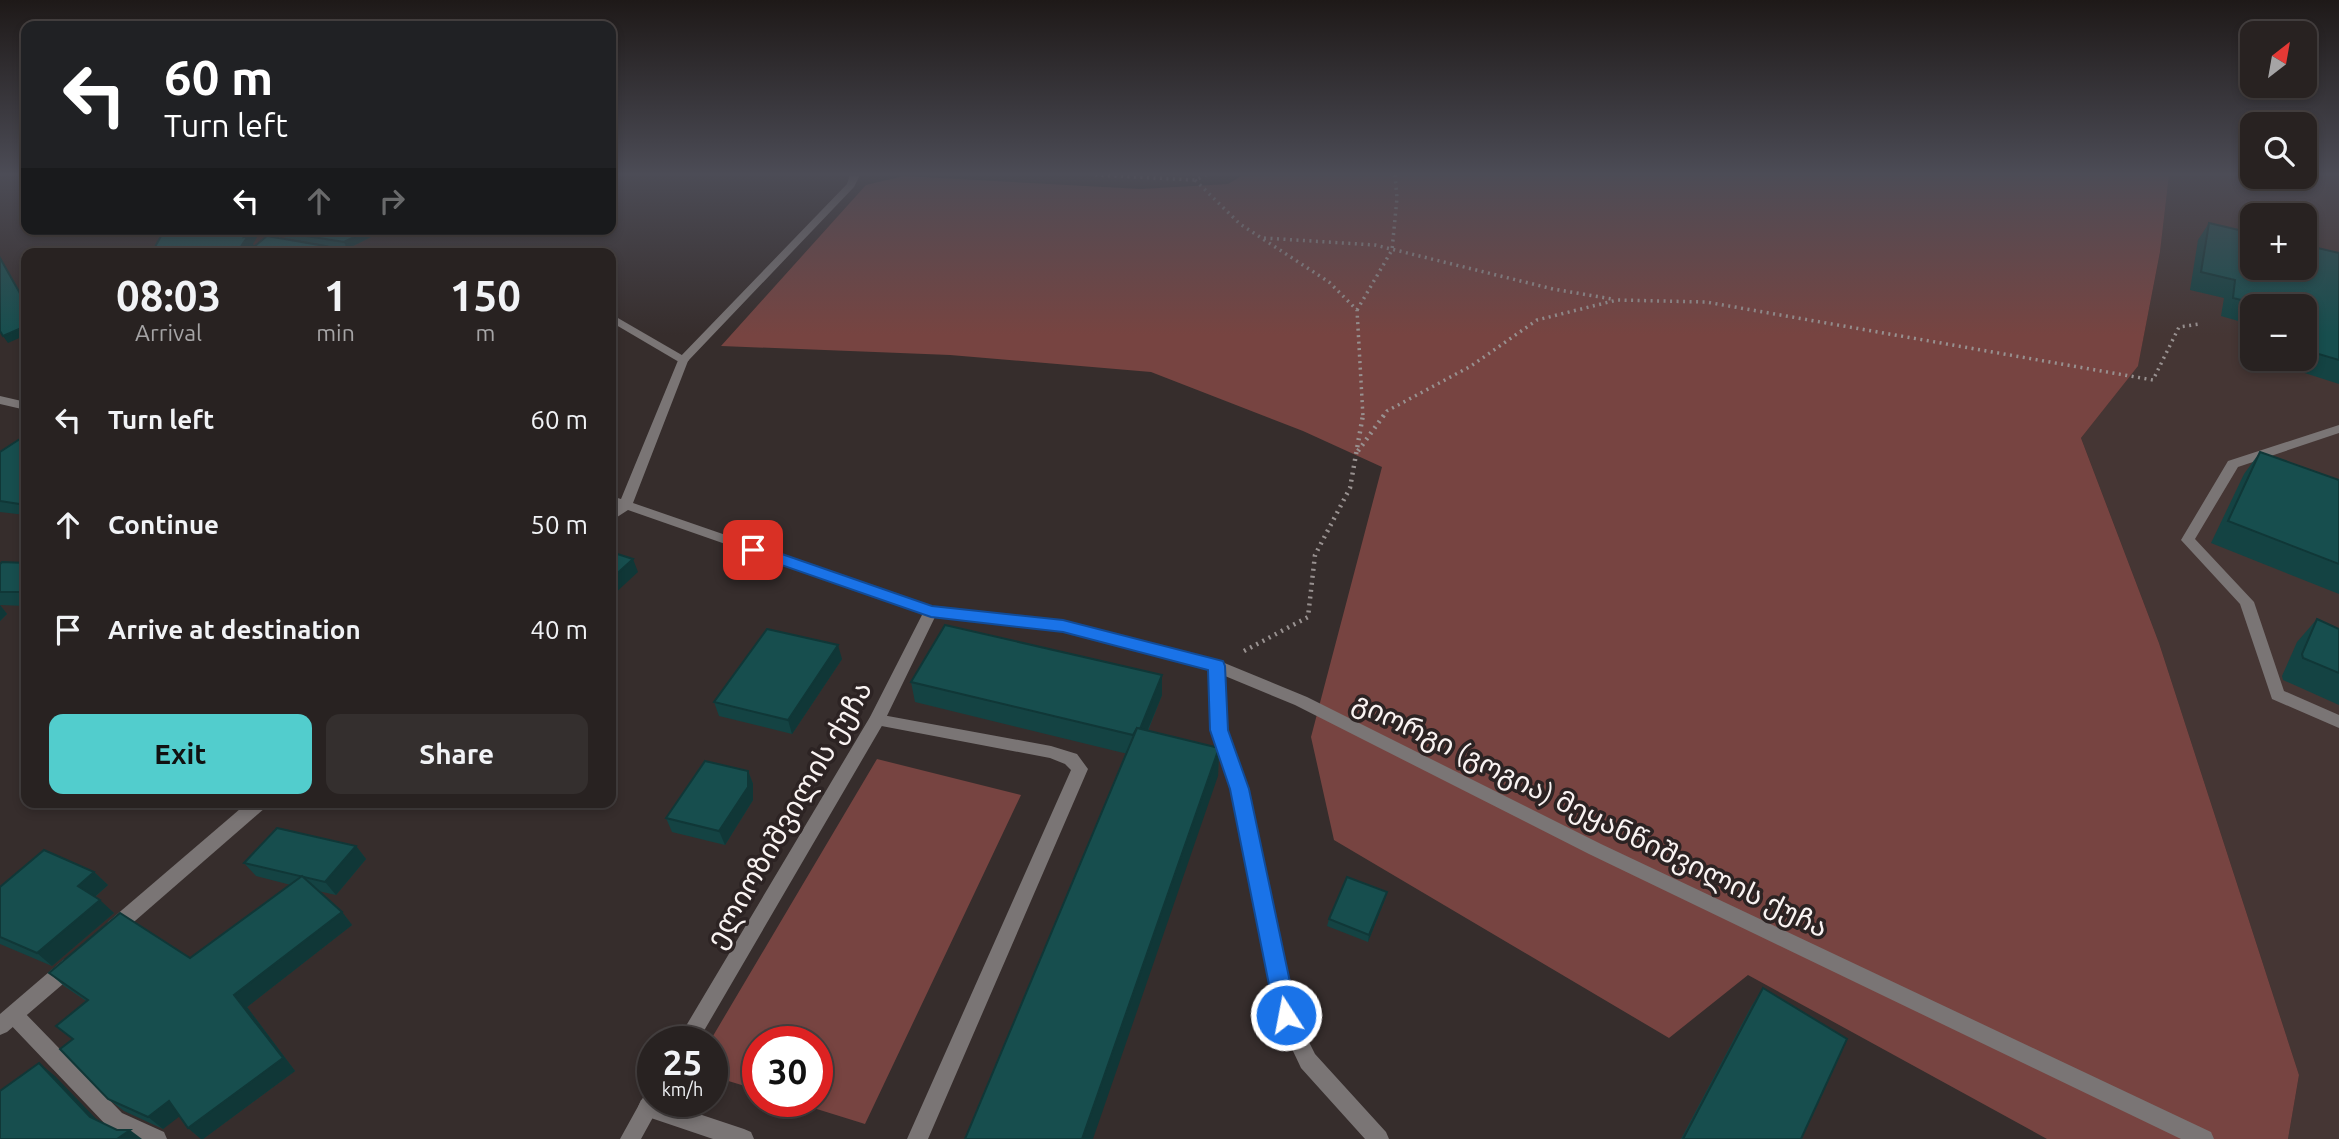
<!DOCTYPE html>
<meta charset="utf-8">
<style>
:root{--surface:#282221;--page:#342f2e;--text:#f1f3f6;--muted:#a5a4a5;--line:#443f3f;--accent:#52cdcd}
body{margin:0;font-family:Ubuntu,"Noto Sans Georgian",sans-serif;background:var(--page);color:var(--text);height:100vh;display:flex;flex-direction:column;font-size:26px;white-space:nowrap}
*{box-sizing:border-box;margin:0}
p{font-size:23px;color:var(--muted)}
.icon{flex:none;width:38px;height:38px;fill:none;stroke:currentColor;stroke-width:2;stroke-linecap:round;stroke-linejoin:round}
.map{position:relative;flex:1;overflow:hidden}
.details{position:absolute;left:21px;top:248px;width:595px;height:560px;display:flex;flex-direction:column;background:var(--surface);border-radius:14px;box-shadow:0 4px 10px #0003,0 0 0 2px var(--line)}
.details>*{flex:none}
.hud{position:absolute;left:21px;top:21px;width:595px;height:214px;border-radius:14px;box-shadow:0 4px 10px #0003,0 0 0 2px var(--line);background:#202124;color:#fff;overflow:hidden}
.needle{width:46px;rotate:31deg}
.fabs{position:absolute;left:2240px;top:21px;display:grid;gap:14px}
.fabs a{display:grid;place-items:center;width:77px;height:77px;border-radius:14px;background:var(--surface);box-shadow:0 4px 10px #0003,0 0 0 2px var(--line);font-size:35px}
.speed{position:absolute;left:637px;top:1026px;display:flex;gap:14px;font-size:35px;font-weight:700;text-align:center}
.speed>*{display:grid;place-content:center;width:91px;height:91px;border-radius:50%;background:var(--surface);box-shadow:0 4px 10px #0003,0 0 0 2px var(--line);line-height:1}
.speed small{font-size:18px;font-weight:400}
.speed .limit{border:10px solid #d22;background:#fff;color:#111}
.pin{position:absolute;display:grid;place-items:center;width:60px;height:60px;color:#fff;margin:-30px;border-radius:14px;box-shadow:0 4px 10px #0006}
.me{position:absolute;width:77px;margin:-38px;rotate:349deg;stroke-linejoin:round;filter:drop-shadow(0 0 5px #0008)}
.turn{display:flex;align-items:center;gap:24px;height:147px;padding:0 28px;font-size:32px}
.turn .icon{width:91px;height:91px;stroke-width:2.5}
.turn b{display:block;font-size:49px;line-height:60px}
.lanes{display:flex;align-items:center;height:66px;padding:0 28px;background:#0003;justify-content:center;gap:35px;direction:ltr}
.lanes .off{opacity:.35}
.eta{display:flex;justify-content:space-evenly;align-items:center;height:119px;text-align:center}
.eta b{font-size:42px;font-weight:700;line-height:49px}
.cta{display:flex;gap:14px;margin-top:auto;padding:14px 28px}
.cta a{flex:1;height:80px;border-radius:14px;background:var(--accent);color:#111;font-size:28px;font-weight:700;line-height:80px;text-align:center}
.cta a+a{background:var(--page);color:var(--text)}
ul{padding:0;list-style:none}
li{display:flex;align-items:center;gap:21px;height:105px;padding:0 28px}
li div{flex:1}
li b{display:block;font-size:26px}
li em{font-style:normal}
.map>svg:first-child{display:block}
.built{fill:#453634;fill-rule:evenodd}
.green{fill:#774441}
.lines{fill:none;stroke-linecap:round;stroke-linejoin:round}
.path-far1{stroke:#989190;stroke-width:3.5;stroke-dasharray:2 4.5;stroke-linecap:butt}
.path{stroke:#989190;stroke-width:4.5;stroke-dasharray:2 5;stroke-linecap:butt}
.lane{fill:#7a7575;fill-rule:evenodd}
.street{fill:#7a7575;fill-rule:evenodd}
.wall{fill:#144343}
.shaded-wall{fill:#103737}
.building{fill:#174e4e;stroke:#103737;stroke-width:2}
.route{fill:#1a73e8;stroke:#114b97;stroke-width:2}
.labels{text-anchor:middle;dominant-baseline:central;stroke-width:7;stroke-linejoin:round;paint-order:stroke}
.near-street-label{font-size:28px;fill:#f9f3f2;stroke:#2c2323}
</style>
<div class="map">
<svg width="2339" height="1139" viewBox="0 0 2339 1139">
<rect width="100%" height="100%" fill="#362d2c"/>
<path class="built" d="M 2169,175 L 2339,175 L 2339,1139 L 2288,1139 L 2299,1075 L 2159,643 L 2081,438 L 2138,365 L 2160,252 ZM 2252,215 L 2305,215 L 2305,268 L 2252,268 ZM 2252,306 L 2305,306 L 2305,359 L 2252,359 Z"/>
<g class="green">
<path d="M 1243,175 L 2169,175 L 2160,252 L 2138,366 L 2081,438 L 2159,643 L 2299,1075 L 2288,1139 L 2047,1139 L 1748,975 L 1669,1038 L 1334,840 L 1311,737 L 1382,467 L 1303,431 L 1151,372 L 950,355 L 721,346 L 866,185 L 904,176 L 1141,189 L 1228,184 Z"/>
<path d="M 877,759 L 1021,795 L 865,1124 L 791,1101 L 817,1101 L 817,1041 L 758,1041 L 758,1090 L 712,1076 L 710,1041 Z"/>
</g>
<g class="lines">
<g class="path-far1">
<path d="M 1095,175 L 1195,180 L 1206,175"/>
<path d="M 1195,180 L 1240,224 L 1329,282 L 1357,310 L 1363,417"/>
<path d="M 1264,238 L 1375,245 L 1553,289 L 1612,299"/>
<path d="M 1357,310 L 1392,250 L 1397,198 L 1395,175"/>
<path d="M 1383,417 L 1387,411 L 1471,366 L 1537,320 L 1617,300 L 1706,302 L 2153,380 L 2179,327 L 2199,324"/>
</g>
<g class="path">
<path d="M 1358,451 L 1384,415"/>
<path d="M 1244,651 L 1308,617 L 1315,555 L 1350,488 L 1363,415"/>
</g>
<g class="lane">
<path d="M 310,245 L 346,251 L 351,254 L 326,254 L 306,250 L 305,248 Z"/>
<path d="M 611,314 L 687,358 L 689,360 L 687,362 L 679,362 L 611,322 Z"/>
<path d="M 2339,425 L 2339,433 L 2238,467 L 2195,539 L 2254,602 L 2284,691 L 2339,715 L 2339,728 L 2272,699 L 2240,604 L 2181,540 L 2228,461 Z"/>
<path d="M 877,714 L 1051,746 L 1077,754 L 1088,769 L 928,1139 L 907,1139 L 1071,770 L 1065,764 L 1050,758 L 871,724 L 869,720 L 871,716 Z"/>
<path d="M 14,1006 L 21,1009 L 122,1113 L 164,1132 L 167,1139 L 134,1139 L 108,1127 L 7,1021 L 4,1015 L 7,1009 Z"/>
<path d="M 648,1097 L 653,1098 L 653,1101 L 660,1101 L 744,1129 L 751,1132 L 754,1139 L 713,1139 L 648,1117 L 641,1114 L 638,1107 L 641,1100 Z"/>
</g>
<g class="street">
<path d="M 850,175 L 860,175 L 854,187 L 688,361 L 633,503 L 932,606 L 1063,621 L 1222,662 L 1307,697 L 1601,844 L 2211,1132 L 2214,1139 L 2181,1139 L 1589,854 L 1295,705 L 1225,676 L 1227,730 L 1247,789 L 1295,1014 L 1315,1054 L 1386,1132 L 1389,1139 L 1365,1139 L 1301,1068 L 1276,1015 L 1231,789 L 1211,730 L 1210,670 L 1063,631 L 935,617 L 883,724 L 698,1041 L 677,1041 L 870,717 L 923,613 L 628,510 L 611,521 L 611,510 L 616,506 L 611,505 L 611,496 L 621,499 L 679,358 L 847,184 Z"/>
<path d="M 278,229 L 289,229 L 261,254 L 250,254 Z"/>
<path d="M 0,396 L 26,402 L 26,410 L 0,404 Z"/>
<path d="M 247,803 L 267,803 L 265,808 L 120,934 L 114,936 L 108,934 L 105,928 L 108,922 Z"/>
<path d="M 70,957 L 77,960 L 79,966 L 77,972 L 7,1032 L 0,1035 L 0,1014 L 63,960 Z"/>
<path d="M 653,1089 L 653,1101 L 662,1101 L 641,1139 L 620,1139 L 646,1092 Z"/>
</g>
</g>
<g class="wall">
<path d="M 2209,223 L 2339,253 L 2339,384 L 2261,359 L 2305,359 L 2305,306 L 2252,306 L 2252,325 L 2221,316 L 2224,298 L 2190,290 L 2198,240 Z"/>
<path d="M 290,229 L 387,229 L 347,249 L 285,238 L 282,232 Z"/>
<path d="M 2252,345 L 2252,356 L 2248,354 Z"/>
<path d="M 26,435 L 26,515 L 0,512 L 0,452 Z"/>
<path d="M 2260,452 L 2339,480 L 2339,594 L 2211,543 L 2244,474 Z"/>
<path d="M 26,563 L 26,606 L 0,605 L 7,614 L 0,621 L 0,564 Z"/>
<path d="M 2317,619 L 2339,629 L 2339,705 L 2283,680 L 2282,676 L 2297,642 Z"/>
<path d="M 842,659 L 792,734 L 719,716 L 714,702 Z"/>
<path d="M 1162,675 L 1162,695 L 1148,731 L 1219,748 L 1218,776 L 915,702 L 911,682 Z"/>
<path d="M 748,771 L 753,784 L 753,800 L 725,845 L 672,832 L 666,818 Z"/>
<path d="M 356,846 L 366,859 L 336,895 L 318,891 L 342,912 L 352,925 L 247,1007 L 295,1071 L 203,1139 L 201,1139 L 188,1128 L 179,1116 L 163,1129 L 124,1111 L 108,1099 L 73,1040 L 86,1001 L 64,986 L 49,973 L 190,958 L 291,885 L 256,876 L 244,863 Z"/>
<path d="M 94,872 L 108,885 L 95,897 L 114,913 L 52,966 L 0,944 L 0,887 Z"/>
<path d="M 1385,899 L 1368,942 L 1327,926 L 1329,919 Z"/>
<path d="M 1763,988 L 1801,1139 L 1681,1139 L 1751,1007 Z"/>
</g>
<g class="shaded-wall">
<path d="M 249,229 L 262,229 L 253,244 L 254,247 L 242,245 L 244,237 Z"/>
<path d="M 371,229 L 387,229 L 347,249 L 344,242 Z"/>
<path d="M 325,246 L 329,254 L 309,254 Z"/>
<path d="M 26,326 L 26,335 L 8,343 L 3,336 Z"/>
<path d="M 633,559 L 638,572 L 611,597 L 611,579 Z"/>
<path d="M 0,605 L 7,614 L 0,621 Z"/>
<path d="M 838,645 L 842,659 L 792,734 L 788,720 Z"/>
<path d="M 1162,675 L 1162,695 L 1137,756 L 1137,736 Z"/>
<path d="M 1219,748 L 1218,776 L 1093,1139 L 1082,1139 Z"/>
<path d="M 748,771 L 753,784 L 753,800 L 725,845 L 719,831 Z"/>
<path d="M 356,846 L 366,859 L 336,895 L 325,882 Z"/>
<path d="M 94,872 L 108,885 L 92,899 L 78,886 Z"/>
<path d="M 1387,892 L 1385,899 L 1368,942 L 1369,935 Z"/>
<path d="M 100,900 L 114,913 L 52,966 L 37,953 Z"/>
<path d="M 342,912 L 352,925 L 247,1007 L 295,1071 L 203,1139 L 201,1139 L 188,1128 L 234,995 Z"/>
<path d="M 39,1063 L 55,1076 L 106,1129 L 90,1117 Z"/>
<path d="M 169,1101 L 184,1113 L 163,1129 L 148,1117 Z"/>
<path d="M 130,1130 L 142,1139 L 117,1139 Z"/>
</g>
<g class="building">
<path d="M 2209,223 L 2252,233 L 2252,268 L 2305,268 L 2305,245 L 2339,253 L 2339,360 L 2305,350 L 2305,306 L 2265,306 L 2233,298 L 2235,280 L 2201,272 Z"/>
<path d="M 165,229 L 249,229 L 244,237 L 248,236 L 242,245 L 255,246 L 267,236 L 325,246 L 309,253 L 310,254 L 151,254 Z"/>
<path d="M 290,229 L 371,229 L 344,242 L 282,232 Z"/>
<path d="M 0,258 L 26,304 L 26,326 L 3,336 L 0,331 Z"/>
<path d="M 26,435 L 26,505 L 0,501 L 0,452 Z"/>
<path d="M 2260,452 L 2339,480 L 2339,564 L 2228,521 Z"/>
<path d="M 611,552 L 633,559 L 611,579 Z"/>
<path d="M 2,562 L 26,563 L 26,592 L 0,592 L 0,564 Z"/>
<path d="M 2317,619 L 2339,629 L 2339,673 L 2303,658 L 2302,654 Z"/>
<path d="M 945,625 L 1162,675 L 1140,729 L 1137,728 L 1133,735 L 911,682 Z"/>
<path d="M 767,629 L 838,645 L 788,720 L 714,702 Z"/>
<path d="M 1137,728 L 1219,748 L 1082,1139 L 965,1139 Z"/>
<path d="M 705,761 L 748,771 L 748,787 L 719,831 L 666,818 Z"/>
<path d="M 277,828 L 356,846 L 325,882 L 244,863 Z"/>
<path d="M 44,850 L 94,872 L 78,886 L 100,900 L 37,953 L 0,937 L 0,887 Z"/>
<path d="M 302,876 L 342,912 L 234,995 L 283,1058 L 188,1128 L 169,1101 L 148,1117 L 108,1099 L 60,1049 L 73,1039 L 56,1026 L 88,1000 L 49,973 L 120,913 L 190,958 Z"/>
<path d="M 1347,877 L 1387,892 L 1369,935 L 1329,919 Z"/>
<path d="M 1763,988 L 1847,1039 L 1801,1139 L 1683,1139 Z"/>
<path d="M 39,1063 L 90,1117 L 117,1130 L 130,1130 L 117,1139 L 0,1139 L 0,1091 Z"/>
</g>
<linearGradient id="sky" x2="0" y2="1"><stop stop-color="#1e1918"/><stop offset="0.52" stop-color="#4c4c56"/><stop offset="1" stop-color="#4c4c56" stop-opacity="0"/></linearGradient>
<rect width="2339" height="335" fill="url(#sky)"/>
<path class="route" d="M 753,544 L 932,606 L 1063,620 L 1223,661 L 1225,666 L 1228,730 L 1249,789 L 1297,1015 L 1293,1022 L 1286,1025 L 1278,1022 L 1275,1015 L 1230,789 L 1210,730 L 1208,670 L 1063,632 L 931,617 L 747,553 L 745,550 Z"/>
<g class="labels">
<g class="near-street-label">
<text transform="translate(788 814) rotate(-60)">ელიოზიშვილის ქუჩა</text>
<text transform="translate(1591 814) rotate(26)">გიორგი (გოგია) მეყანწიშვილის ქუჩა</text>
</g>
</g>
</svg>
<div class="fabs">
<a><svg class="needle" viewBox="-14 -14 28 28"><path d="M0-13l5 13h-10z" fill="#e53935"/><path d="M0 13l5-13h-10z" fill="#a5a4a5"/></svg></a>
<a><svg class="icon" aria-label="search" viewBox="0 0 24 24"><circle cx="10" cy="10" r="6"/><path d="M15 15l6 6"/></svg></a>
<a>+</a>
<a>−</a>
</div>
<div class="speed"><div>25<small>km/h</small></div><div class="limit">30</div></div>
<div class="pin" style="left:753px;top:550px;background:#d93025"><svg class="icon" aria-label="arrive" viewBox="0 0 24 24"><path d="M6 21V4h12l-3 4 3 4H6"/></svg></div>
<svg class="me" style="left:1286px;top:1015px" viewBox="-20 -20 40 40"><circle r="17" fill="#1a73e8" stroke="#fff" stroke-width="3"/><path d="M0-11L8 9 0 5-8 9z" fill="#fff"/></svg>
<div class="hud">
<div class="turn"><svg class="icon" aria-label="left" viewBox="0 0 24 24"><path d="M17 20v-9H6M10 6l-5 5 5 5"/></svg><div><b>60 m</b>Turn left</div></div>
<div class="lanes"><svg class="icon" aria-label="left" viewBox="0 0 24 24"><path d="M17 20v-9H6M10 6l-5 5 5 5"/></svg><svg class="icon off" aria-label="ahead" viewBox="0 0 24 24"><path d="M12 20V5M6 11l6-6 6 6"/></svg><svg class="icon off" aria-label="right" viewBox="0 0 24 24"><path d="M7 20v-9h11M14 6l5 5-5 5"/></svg></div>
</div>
<section class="details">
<div class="eta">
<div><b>08:03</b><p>Arrival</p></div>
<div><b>1</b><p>min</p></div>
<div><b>150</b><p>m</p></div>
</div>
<ul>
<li><svg class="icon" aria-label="left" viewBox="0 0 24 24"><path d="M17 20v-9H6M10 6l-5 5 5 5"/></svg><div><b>Turn left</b></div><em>60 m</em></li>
<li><svg class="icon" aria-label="ahead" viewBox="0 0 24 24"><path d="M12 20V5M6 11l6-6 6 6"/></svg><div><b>Continue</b></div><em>50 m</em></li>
<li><svg class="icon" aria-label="arrive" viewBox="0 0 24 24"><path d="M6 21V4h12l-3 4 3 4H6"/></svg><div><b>Arrive at destination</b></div><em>40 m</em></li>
</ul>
<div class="cta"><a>Exit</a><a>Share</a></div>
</section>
</div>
